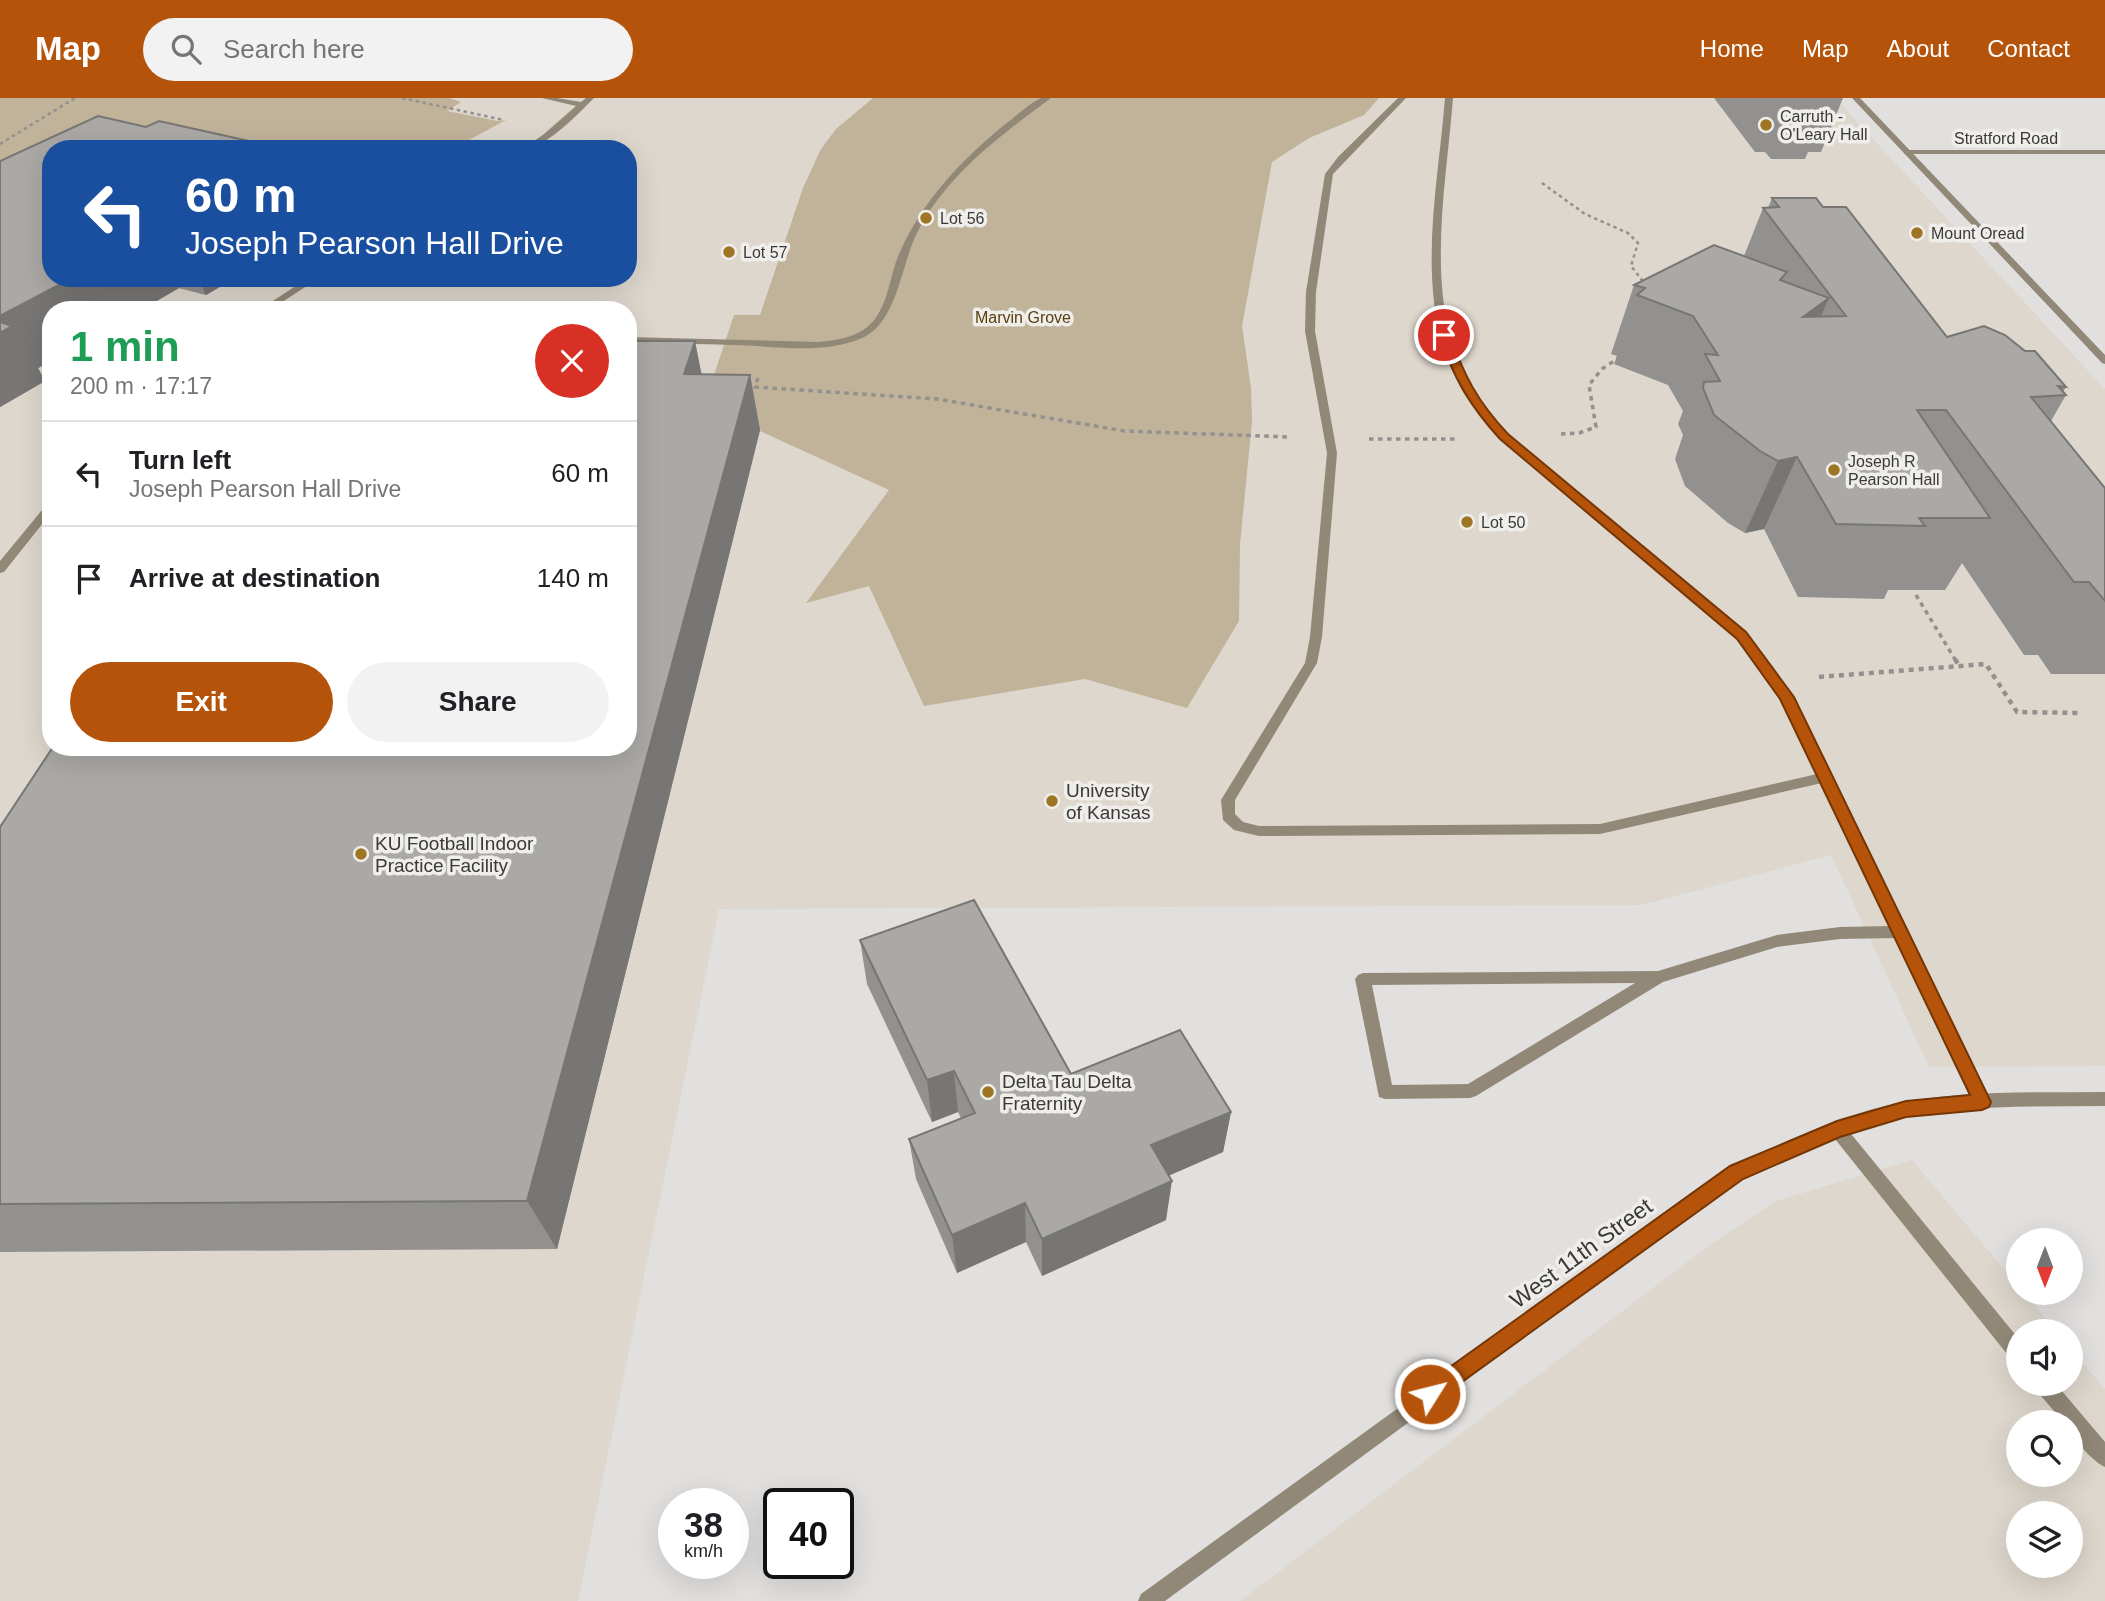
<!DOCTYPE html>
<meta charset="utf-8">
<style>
:root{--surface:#fff;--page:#f2f2f2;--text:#202124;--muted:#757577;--line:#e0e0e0;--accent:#b45309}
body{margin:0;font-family:Arial,sans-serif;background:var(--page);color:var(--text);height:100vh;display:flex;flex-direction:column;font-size:26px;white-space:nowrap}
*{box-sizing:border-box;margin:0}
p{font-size:23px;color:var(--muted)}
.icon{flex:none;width:38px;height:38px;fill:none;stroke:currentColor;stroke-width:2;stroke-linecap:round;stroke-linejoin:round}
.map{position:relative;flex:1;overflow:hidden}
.panel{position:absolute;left:42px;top:203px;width:595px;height:455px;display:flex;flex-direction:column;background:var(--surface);border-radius:28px;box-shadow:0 7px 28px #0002}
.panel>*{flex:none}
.guide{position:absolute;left:42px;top:42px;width:595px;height:147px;border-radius:28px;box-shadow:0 7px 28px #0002;background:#1a4fa0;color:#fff;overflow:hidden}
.needle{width:46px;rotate:180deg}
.tools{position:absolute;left:2006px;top:1130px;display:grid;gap:14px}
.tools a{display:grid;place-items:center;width:77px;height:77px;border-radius:50%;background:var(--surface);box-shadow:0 7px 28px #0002;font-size:35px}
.speed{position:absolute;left:658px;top:1390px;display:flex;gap:14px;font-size:35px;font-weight:700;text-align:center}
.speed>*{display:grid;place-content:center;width:91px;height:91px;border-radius:50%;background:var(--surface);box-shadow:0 7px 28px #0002;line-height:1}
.speed small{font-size:18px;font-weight:400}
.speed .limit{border:4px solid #111;border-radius:10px;background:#fff;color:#111}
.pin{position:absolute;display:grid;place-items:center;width:60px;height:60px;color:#fff;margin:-30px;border:4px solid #fff;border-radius:50%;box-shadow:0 2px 7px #0007}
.me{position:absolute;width:77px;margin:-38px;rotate:54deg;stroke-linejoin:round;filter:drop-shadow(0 0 5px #0008)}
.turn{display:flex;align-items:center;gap:24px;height:147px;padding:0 28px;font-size:32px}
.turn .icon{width:91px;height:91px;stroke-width:2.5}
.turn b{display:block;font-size:49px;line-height:60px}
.round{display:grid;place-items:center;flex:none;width:74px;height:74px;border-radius:37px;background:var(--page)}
.headline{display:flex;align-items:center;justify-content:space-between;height:119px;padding:0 28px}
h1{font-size:42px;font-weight:700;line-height:52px;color:#1e9e55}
.button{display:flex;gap:14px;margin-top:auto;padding:14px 28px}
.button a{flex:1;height:80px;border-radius:42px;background:var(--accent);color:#fff;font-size:28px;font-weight:700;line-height:80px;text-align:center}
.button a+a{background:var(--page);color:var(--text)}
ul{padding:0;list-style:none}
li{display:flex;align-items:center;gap:21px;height:105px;padding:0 28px;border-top:2px solid var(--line)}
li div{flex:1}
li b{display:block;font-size:26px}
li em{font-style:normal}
header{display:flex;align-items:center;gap:42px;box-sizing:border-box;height:98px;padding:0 35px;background:var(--accent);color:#fff}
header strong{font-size:33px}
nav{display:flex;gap:38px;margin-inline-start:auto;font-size:24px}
.search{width:490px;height:63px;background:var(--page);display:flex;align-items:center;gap:18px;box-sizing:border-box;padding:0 24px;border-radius:38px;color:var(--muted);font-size:26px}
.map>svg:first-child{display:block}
.built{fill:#ddd7cd;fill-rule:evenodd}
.green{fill:#c1b29a}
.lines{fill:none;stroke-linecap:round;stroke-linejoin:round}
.path-far2{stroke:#92918f;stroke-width:2.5;stroke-dasharray:3.5 3.5;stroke-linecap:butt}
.path-far1{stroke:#92918f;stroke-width:3.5;stroke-dasharray:4.5 4.5;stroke-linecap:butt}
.path{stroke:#92918f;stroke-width:4.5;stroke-dasharray:5 5;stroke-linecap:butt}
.service{fill:#928878;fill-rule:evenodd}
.minor{fill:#928878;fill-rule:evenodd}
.tertiary{fill:#928878;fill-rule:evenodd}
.wall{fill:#92918f}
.shaded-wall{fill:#777674}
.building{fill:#aaa9a6;stroke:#777674;stroke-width:2}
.route{fill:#b45309;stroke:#753606;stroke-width:2}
.poi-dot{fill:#9e7523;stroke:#efeeeb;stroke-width:2.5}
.labels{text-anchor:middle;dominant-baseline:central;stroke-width:7;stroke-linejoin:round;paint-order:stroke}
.far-poi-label{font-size:16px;fill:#3b3a39;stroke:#efeeeb;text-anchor:start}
.far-street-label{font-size:16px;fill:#3b3a39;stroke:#efeeeb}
.far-park-label{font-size:16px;fill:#573f0e;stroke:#efeeeb}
.poi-label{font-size:19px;fill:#3b3a39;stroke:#efeeeb;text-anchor:start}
.near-street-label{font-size:23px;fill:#3b3a39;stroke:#efeeeb}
</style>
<header>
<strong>Map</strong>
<div class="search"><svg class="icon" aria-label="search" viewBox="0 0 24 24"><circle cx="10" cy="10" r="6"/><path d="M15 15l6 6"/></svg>Search here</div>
<nav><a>Home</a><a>Map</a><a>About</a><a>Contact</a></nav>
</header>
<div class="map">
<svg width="2105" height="1503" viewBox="0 0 2105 1503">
<rect width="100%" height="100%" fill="#e2e0de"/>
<g class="built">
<path d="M 0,0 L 1835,0 L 2105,291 L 2105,968 L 1929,969 L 1831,757 L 1642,807 L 719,811 L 578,1503 L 0,1503 ZM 51,51 L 628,51 L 628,180 L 51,180 ZM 51,212 L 628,212 L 628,649 L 51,649 Z"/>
<path d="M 1912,1062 L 2018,1188 L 2018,1195 L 2024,1195 L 2057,1234 L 2018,1234 L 2018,1286 L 2070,1286 L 2070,1250 L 2105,1291 L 2105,1503 L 1240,1503 L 1711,1146 L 1776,1103 ZM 2018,1325 L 2070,1325 L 2070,1377 L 2018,1377 ZM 2018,1416 L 2070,1416 L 2070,1468 L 2018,1468 Z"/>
</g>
<g class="green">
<path d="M 0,0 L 449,0 L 461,4 L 447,13 L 498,23 L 506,22 L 452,51 L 51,51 L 51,180 L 235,180 L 206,197 L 179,190 L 141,212 L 51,212 L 51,263 L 27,277 L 45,283 L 0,309 Z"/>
<path d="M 873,0 L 1379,0 L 1364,17 L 1309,40 L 1272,64 L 1242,228 L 1251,290 L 1252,324 L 1240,446 L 1239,523 L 1187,610 L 1085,581 L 924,608 L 869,488 L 806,505 L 889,392 L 760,333 L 696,331 L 734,217 L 760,217 L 803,90 L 821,51 L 836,31 Z"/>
</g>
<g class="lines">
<g class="path-far2">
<path d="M 402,0 L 504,22"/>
<path d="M 0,46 L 75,0"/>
<path d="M 1542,85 L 1585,116 L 1628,135 L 1638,145 L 1631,168 L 1646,187"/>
</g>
<g class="path-far1">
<path d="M 758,280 L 755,289 L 937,301 L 1124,333 L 1290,339"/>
<path d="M 1561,336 L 1579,335 L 1596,329 L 1589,287 L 1602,271 L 1620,259"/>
<path d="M 1369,341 L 1455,341"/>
<path d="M 1916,497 L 1956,563"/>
</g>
<g class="path">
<path d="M 1955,561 L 1958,566"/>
<path d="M 1819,579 L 1986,566 L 2017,614 L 2082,615"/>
</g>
<g class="service">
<path d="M 542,0 L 557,0 L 581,4 L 586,0 L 594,0 C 578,16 545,51 523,51 L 544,36 L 576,8 Z"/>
<path d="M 1041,0 L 1051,0 C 1000,38 946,77 917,135 C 901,167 897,225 862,240 C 823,257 776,248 735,247 C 699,246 664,245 628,245 L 628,239 L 818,244 C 839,242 861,239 875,221 C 889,202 890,177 899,156 C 922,104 959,64 1003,28 C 1015,19 1027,7 1041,0 Z"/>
<path d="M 1398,0 L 1406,0 L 1333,76 L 1316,194 L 1315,233 L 1337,355 L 1322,539 L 1317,565 L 1235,702 L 1235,716 L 1243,724 L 1259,728 L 1600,726 L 1817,676 L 1781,601 L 1737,541 L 1503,343 C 1485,324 1467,304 1455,279 C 1414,194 1438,90 1445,0 L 1453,0 C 1446,91 1424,194 1465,280 C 1476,302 1493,321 1511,339 L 1745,535 L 1791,596 L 1988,999 L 1990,1004 L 1988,1009 L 1982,1011 L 1976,1009 L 1896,840 L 1840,841 L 1777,849 L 1663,884 L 1476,998 L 1470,1000 L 1385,1001 L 1379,999 L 1355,881 L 1358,877 L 1363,875 L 1658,873 L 1777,837 L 1840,829 L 1890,828 L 1822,685 L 1600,736 L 1259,738 L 1234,732 L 1223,722 L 1221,702 L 1305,565 L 1310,539 L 1327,355 L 1305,233 L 1306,194 L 1325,76 L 1338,59 ZM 1635,885 L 1468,986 L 1392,987 L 1372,887 Z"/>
<path d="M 308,180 L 319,180 L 270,212 L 259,212 Z"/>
<path d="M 51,405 L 51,415 L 4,474 L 0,475 L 0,463 L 47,406 Z"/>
<path d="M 1837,1024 L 1843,1026 L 2018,1240 L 2018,1264 L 2011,1261 L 1831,1036 L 1829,1031 L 1831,1026 Z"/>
<path d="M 2035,1286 L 2056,1286 L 2105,1344 L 2105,1369 C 2092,1363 2070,1339 2070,1325 L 2064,1325 L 2037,1293 Z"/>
</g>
<rect class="minor" x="1904" y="52" width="201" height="4"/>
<g class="tertiary">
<path d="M 1852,0 L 1860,0 L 2105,257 L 2105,266 L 2102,265 Z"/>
<path d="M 2105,994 L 2105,1008 C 2032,1009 1957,1006 1886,1023 C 1836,1035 1789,1059 1742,1080 L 1165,1503 L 1138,1503 L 1141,1496 L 1730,1070 C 1780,1046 1831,1021 1885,1008 C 1957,991 2032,995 2105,994 Z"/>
</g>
</g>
<g class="wall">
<path d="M 1714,0 L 1843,0 L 1821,54 L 1808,54 L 1805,61 L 1771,61 L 1765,54 L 1755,54 Z"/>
<path d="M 98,18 L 146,29 L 159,23 L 253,44 L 256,51 L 51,51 L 51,180 L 235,180 L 206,197 L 179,190 L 141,212 L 51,212 L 51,263 L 38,270 L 45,283 L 0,309 L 0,63 Z"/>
<path d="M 1772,100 L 1823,109 L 1947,239 L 2066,289 L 2063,294 L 2066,297 L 2051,323 L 2105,390 L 2105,576 L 2051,576 L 2038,557 L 2024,557 L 1962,465 L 1945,492 L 1888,492 L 1884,501 L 1798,499 L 1764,431 L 1745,435 L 1728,425 L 1685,388 L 1675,361 L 1683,337 L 1678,326 L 1683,313 L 1668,287 L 1614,266 L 1617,258 L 1611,256 L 1634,187 L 1744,158 L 1763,110 L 1768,110 Z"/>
<path d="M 628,232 L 631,243 L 702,276 L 750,277 L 760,332 L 557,1151 L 0,1154 L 0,729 L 628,649 Z"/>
<path d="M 860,842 L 1071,976 L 1231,1014 L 1223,1054 L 1168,1078 L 1166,1122 L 1042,1178 L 1026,1144 L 957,1175 L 916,1081 L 909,1041 L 961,1020 L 958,1014 L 932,1024 L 867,886 Z"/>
</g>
<g class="shaded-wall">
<path d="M 253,44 L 256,51 L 243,51 L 242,50 Z"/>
<path d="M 72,180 L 174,180 L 179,190 L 141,212 L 51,212 L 51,263 L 38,270 L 45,283 L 0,309 L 0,218 Z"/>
<path d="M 198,180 L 235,180 L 206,197 Z"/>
<path d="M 1829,200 L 1798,269 L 1803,219 Z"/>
<path d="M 695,243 L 706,298 L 684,276 Z"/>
<path d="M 750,277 L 760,332 L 557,1151 L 527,1103 Z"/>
<path d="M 1797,359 L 1764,431 L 1745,435 L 1778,363 Z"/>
<path d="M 954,973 L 958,1014 L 932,1024 L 927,982 Z"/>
<path d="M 1231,1014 L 1223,1054 L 1147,1087 L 1151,1047 Z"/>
<path d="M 1172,1083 L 1166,1122 L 1042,1178 L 1042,1141 Z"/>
<path d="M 1025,1105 L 1026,1144 L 957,1175 L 952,1137 Z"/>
</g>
<g class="building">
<path d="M 98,18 L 146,29 L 159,23 L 253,44 L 242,50 L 247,51 L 51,51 L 51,180 L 72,180 L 0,218 L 0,63 Z"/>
<path d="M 1772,100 L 1816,100 L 1823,109 L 1846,109 L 1947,239 L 1984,228 L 2005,237 L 2025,253 L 2035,253 L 2066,289 L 2058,288 L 2066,297 L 2031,299 L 2105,390 L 2105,503 L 2089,484 L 2074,484 L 1946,312 L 1917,312 L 1990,420 L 1919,420 L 1925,428 L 1836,426 L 1797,359 L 1778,363 L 1760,353 L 1714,317 L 1703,290 L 1704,284 L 1720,283 L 1705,256 L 1718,257 L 1693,218 L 1637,197 L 1645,190 L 1634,187 L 1714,147 L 1787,174 L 1780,182 L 1829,200 L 1803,219 L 1846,218 L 1763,110 L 1779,109 Z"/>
<path d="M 0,224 L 12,228 L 0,235 Z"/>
<path d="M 628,243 L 695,243 L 684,276 L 750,277 L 527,1103 L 0,1106 L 0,729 L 53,649 L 628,649 Z"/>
<path d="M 974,802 L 1071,976 L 1180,932 L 1231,1014 L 1151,1047 L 1172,1083 L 1042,1141 L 1025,1105 L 952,1137 L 909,1041 L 975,1015 L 954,973 L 927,982 L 860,842 Z"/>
</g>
<path class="route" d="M 1441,234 L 1450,237 C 1464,278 1478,304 1508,336 L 1746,534 L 1794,599 L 1991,1004 L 1989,1009 L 1982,1012 L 1906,1019 L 1840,1039 L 1743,1081 L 1430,1307 L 1422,1304 L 1419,1296 L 1422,1289 L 1730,1068 L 1837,1023 L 1906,1003 L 1970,997 L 1780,601 L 1737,541 L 1500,341 C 1469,307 1454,280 1439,237 Z"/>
<g class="poi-dot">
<circle cx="1766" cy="27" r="7"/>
<circle cx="926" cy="120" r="7"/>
<circle cx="1917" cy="135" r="7"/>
<circle cx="729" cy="154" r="7"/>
<circle cx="1834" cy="372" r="7"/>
<circle cx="1467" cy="424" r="7"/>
<circle cx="1052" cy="703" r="7"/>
<circle cx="361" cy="756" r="7"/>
<circle cx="988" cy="994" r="7"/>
</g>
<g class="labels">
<g class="far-poi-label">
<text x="1780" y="18">Carruth -<tspan x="1780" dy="18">O'Leary Hall</tspan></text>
<text x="940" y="120">Lot 56</text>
<text x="1931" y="135">Mount Oread</text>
<text x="743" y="154">Lot 57</text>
<text x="1848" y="363">Joseph R<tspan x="1848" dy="18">Pearson Hall</tspan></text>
<text x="1481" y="424">Lot 50</text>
</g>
<g class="far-street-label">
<text x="2006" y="40">Stratford Road</text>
</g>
<g class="far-park-label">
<text x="1023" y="219">Marvin Grove</text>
</g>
<g class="poi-label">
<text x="1066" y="692">University<tspan x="1066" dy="22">of Kansas</tspan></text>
<text x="375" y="745">KU Football Indoor<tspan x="375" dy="22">Practice Facility</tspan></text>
<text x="1002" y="983">Delta Tau Delta<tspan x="1002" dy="22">Fraternity</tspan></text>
</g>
<g class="near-street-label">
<text transform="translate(1581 1155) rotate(-36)">West 11th Street</text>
</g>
</g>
</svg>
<div class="tools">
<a><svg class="needle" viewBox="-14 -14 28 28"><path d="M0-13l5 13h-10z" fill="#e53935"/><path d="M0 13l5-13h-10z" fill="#757577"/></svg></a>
<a><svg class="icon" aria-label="sound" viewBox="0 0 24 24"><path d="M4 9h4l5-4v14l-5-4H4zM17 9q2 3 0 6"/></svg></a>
<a><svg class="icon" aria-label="search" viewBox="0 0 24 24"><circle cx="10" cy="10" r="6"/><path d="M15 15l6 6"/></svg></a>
<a><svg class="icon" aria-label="layers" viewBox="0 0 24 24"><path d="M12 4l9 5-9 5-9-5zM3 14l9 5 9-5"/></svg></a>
</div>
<div class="speed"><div>38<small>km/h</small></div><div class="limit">40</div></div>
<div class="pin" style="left:1444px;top:237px;background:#d93025"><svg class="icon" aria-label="arrive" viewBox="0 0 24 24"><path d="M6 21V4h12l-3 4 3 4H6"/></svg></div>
<svg class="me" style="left:1430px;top:1296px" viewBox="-20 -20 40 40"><circle r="17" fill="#b45309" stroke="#fff" stroke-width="3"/><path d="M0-11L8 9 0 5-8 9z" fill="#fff"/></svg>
<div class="guide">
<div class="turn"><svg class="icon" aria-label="left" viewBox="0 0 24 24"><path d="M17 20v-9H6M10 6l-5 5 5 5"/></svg><div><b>60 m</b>Joseph Pearson Hall Drive</div></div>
</div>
<section class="panel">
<div class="headline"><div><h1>1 min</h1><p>200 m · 17:17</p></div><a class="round" style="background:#d93025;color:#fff"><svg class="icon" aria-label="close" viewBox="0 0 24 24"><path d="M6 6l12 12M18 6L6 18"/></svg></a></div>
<ul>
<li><svg class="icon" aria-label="left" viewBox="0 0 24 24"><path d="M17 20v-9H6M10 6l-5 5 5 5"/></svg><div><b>Turn left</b><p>Joseph Pearson Hall Drive</p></div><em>60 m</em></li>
<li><svg class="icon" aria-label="arrive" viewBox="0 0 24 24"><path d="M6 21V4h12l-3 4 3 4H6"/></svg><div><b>Arrive at destination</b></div><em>140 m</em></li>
</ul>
<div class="button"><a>Exit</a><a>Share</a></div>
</section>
</div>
